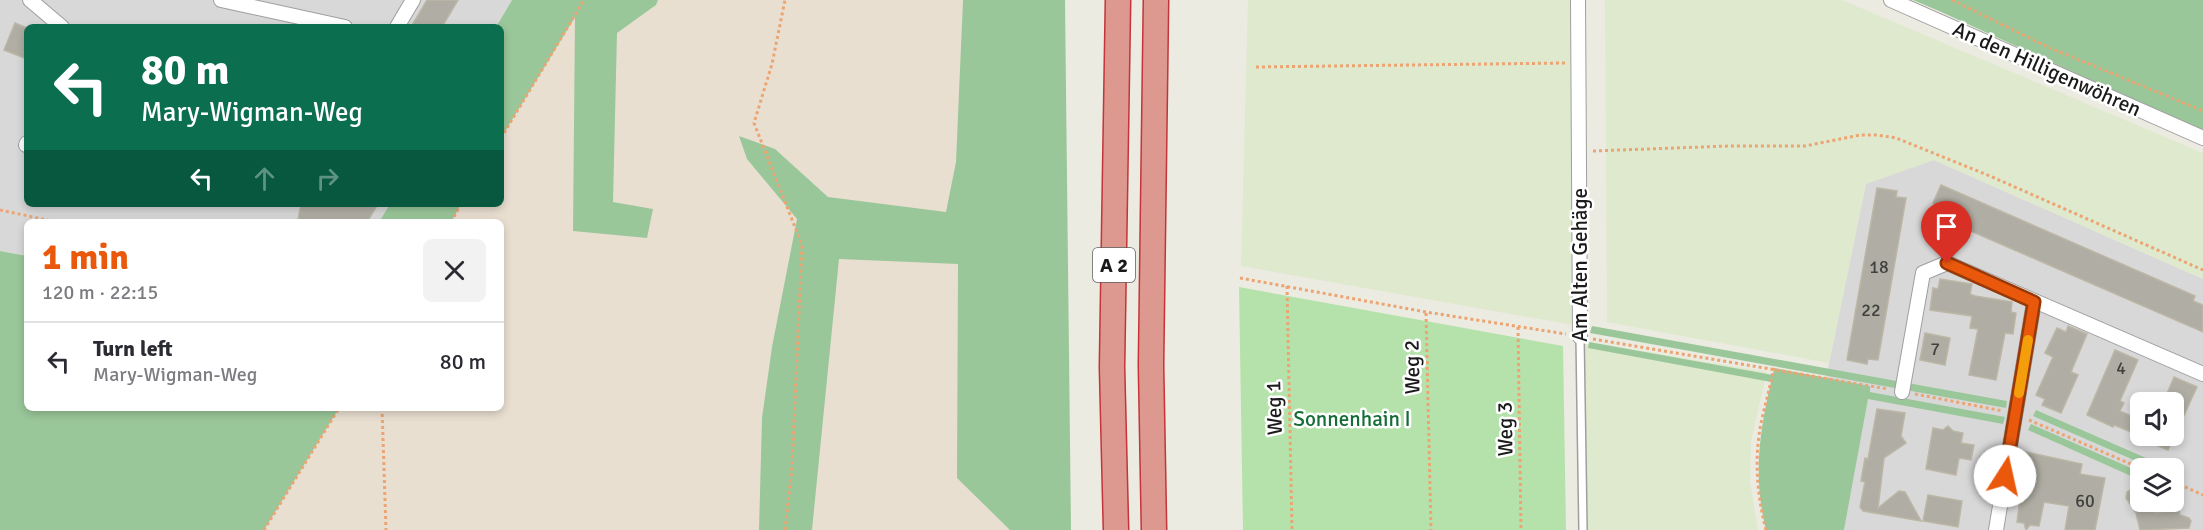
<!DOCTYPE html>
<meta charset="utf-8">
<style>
:root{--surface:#fff;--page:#f2f2f3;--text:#2b2b33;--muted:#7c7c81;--line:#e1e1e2;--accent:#ea580c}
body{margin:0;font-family:Signika,sans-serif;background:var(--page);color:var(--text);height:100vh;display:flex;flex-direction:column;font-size:22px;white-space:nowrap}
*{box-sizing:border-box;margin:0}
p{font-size:20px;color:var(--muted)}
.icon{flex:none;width:33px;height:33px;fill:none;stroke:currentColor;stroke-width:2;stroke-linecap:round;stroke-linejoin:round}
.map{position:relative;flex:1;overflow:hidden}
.side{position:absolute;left:24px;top:219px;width:480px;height:192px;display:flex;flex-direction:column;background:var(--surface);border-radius:9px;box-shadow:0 3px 9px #0003}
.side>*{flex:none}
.banner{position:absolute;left:24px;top:24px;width:480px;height:183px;border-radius:9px;box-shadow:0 3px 9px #0003;background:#0b6e4f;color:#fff;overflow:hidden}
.fabs{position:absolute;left:2130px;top:392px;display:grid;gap:12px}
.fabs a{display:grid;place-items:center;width:54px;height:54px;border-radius:9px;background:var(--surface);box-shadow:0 3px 9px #0003;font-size:30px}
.pin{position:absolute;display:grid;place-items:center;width:51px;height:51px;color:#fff;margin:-62px -26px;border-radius:50% 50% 50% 0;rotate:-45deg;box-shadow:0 0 6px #0007}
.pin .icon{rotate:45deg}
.me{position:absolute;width:66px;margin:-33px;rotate:10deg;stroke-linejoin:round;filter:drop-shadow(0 0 4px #0008)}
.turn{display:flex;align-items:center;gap:21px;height:126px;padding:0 18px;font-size:27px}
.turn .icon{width:78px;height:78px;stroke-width:2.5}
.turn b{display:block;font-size:42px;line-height:51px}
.lanes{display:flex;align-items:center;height:57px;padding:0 18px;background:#0003;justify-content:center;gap:30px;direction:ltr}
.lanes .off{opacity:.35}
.round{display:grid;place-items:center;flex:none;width:63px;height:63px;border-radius:9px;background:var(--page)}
.summary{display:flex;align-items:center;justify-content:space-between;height:102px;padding:0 18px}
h1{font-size:36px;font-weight:700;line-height:45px;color:var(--accent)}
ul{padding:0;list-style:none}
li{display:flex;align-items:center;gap:18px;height:78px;padding:0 18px;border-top:2px solid var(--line)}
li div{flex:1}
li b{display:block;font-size:22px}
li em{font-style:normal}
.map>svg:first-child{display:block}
.residential{fill:#d9d8d8;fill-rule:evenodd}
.military{fill:#e9dfd1}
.farmland{fill:#dfe9ce}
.grass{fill:#b5e2ab}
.forest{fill:#9ac79a}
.building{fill:#b0aea4;stroke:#bcb6a5;stroke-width:1.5}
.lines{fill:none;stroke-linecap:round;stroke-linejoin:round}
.lane-casing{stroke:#9f9f9f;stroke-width:10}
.street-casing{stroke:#9f9f9f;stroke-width:16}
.highway-casing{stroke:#c43439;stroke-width:27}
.path{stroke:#eca472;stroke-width:3;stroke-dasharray:3 3;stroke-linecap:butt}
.lane{stroke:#fff;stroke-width:7}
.street{stroke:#fff;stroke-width:14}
.highway{stroke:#dd988f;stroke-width:24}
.route-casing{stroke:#983908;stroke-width:15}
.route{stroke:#ea580c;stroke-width:10}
.slow{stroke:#f59e0b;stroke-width:10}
.labels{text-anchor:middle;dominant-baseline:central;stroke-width:5;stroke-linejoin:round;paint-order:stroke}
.number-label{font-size:18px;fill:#40403d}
.shield{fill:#fff;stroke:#5f5f5f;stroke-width:1.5}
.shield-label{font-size:20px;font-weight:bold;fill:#1b1b1b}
.street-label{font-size:21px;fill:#1b1b1b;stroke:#fff}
.park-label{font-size:21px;fill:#156d37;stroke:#fff}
</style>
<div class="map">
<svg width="2203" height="530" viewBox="0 0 2203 530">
<rect width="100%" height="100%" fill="#ecebe1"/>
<g class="residential">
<path d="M 0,0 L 512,0 L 496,27 L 27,27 L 27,204 L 390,204 L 379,222 L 27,222 L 27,256 L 0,251 Z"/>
<path d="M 1934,160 L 2203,279 L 2203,530 L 1844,530 L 1870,386 L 1826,378 L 1866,183 ZM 2140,402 L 2174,402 L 2174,435 L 2140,435 ZM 2140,468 L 2174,468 L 2174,501 L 2140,501 Z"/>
</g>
<path class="military" d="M 541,0 L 1063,0 L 1066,530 L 0,530 L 0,251 L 27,256 L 27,408 L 501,408 L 501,222 L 412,222 L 423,204 L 501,204 L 501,69 Z"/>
<g class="farmland">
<path d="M 1248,0 L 1570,0 L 1573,325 L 1241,266 Z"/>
<path d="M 1605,0 L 1842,0 L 2203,153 L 2203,279 L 1934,160 L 1866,184 L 1829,363 L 1607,322 Z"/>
<path d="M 1589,342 L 1767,372 L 1751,441 L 1750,482 L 1758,530 L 1588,530 L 1584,343 Z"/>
</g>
<path class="grass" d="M 1239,287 L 1563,346 L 1566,530 L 1243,530 Z"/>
<g class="forest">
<path d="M 512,0 L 658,0 L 656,5 L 617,33 L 613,202 L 653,209 L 647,238 L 573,231 L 575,17 L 501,138 L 501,27 L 496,27 Z"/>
<path d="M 963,0 L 1065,0 L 1071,530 L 1010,530 L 957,478 L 958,264 L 839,259 L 812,530 L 759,530 L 762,418 L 772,347 L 797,219 L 747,159 L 739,136 L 775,149 L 828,197 L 946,212 L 956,162 Z"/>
<path d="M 1913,0 L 2203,0 L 2203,131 L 1939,11 Z"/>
<path d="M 390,204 L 461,204 L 451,222 L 379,222 Z"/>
<path d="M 0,251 L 27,256 L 27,408 L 339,408 L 264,530 L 0,530 Z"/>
<path d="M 1592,326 L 2007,401 L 2006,408 L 1590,333 Z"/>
<path d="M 1589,342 L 1773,375 L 1774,368 L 1870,386 L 1870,392 L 2005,417 L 2003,424 L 1868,399 L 1844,530 L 1766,530 C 1753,477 1759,434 1771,382 L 1588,348 Z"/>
<path d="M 2036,410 L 2169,468 L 2152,468 L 2033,416 Z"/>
<path d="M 2031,424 L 2140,472 L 2140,480 L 2028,430 Z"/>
</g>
<g class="building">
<path d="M 427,0 L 458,0 L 442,27 L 411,27 Z"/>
<path d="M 15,23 L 27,28 L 27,59 L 4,50 Z"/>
<path d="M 1941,185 L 2195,296 L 2193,301 L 2203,305 L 2203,332 L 1934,215 L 1938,206 L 1933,203 Z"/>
<path d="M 1877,188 L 1897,191 L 1896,197 L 1906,198 L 1878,360 L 1868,359 L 1867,364 L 1847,360 Z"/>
<path d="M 301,204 L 378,204 L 367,222 L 312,222 L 298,220 Z"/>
<path d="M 1940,279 L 1972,284 L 1970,294 L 1975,296 L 2012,302 L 2011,312 L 2016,313 L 2013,334 L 2005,333 L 1996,380 L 1969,375 L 1978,329 L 1970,328 L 1972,316 L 1930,310 L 1933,288 L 1938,289 Z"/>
<path d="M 2068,326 L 2087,334 L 2071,372 L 2078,375 L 2061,413 L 2042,405 L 2045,399 L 2036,395 L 2053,357 L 2045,353 L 2057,328 L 2066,332 Z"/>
<path d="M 1925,333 L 1950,338 L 1945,365 L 1920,360 Z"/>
<path d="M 2115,350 L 2138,360 L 2120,401 L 2124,403 L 2120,411 L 2140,420 L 2140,435 L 2174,435 L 2174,402 L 2164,401 L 2174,377 L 2197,387 L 2168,450 L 2132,435 L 2139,435 L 2114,425 L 2113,427 L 2087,415 Z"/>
<path d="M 1877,409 L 1905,413 L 1901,436 L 1906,443 L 1884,458 L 1878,508 L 1899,491 L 1905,492 L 1921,521 L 1863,511 L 1860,507 L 1865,482 L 1861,481 L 1865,458 L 1868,459 Z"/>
<path d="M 1948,426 L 1953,431 L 1963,433 L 1961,443 L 1974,445 L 1971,460 L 1959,458 L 1956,475 L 1926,469 L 1933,428 L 1943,430 Z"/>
<path d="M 2026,452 L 2082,464 L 2080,474 L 2105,478 L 2095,530 L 2065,530 L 2069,506 L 2044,502 L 2039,526 L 2030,525 L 2026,530 L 2024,523 L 2017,522 Z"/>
<path d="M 2132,489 L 2140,492 L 2140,501 L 2146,501 L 2155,513 L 2179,509 L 2180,515 L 2189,518 L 2191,521 L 2189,528 L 2140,530 L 2136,513 L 2126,498 L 2127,492 Z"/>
<path d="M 1928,495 L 1962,501 L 1958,527 L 1923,521 Z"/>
</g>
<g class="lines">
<g class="lane-casing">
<path id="lane" d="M 1580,337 L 1583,530"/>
</g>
<g class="street-casing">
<g id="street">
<path d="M 30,0 L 62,27"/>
<path d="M 221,0 L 345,27"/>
<path d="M 1578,0 L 1580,337"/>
<path d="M 1891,0 L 2203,138"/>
<path d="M 397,27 L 413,0"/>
<path d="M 26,145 L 27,143"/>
<path d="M 1902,392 L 1923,273 L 1947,263 L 2203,374"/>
<path d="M 1996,530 L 2034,302"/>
</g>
</g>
<g class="highway-casing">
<g id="highway">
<path d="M 1116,530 L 1112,367 L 1118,0"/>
<path d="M 1154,530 L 1151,365 L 1156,0"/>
</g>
</g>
<g class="path">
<path d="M 1952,0 L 2048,47 L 2203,111"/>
<path d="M 1256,67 L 1565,63"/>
<path d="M 501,138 L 584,0"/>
<path d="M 1593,151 L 1729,146 L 1805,146 L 1860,135 L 1877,135 L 1896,138 L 1990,176 L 2203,270"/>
<path d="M 0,210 L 56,222"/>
<path d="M 451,222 L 461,204"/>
<path d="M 1240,278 L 1426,312 L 1566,334"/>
<path d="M 1287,286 L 1292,530"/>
<path d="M 1426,313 L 1431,530"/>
<path d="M 1518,327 L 1521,530"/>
<path d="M 1593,339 L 1888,389"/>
<path d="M 1915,394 L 2003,411"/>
<path d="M 382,408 L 386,530"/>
<path d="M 2029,420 L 2140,468"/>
<path d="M 2174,482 L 2203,495"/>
<path d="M 264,530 L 339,408"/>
<path d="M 785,530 L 792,467 L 802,245 L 754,123 L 772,64 L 785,0"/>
<path d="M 1766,530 C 1757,495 1754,459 1761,423 C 1765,405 1770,387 1774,368"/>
</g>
<use href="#lane" class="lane"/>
<use href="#street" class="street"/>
<use href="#highway" class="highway"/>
</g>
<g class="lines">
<g class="route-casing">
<path id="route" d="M 1947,263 L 2034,302 L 2005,476"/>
</g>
<use href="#route" class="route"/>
<path class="slow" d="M 2019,393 L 2028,340"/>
</g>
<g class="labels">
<g class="number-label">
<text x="1879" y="267">18</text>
<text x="1871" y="310">22</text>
<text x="1935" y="349">7</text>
<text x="2121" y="368">4</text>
<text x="2085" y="501">60</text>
</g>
<rect class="shield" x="1093" y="248" width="42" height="34" rx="4.5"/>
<g class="shield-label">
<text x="1114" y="265">A 2</text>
</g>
<g class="street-label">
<text transform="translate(2047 69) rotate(24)">An den Hilligenwöhren</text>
<text transform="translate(1580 265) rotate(-90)">Am Alten Gehäge</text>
<text transform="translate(1412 367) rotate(-91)">Weg 2</text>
<text transform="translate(1274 408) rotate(-92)">Weg 1</text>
<text transform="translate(1505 429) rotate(-91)">Weg 3</text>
</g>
<g class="park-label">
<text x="1352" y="419">Sonnenhain I</text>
</g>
</g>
</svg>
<div class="fabs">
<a><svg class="icon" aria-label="sound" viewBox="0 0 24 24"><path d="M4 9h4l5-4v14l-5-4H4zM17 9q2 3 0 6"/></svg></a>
<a><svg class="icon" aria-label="layers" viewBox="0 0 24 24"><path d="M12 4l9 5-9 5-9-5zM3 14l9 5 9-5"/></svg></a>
</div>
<div class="pin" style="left:1947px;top:263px;background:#d93025"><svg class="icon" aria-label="arrive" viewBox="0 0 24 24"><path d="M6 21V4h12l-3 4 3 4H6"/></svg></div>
<svg class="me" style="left:2005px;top:476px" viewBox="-20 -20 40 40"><circle r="19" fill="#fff"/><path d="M0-13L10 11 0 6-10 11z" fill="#ea580c"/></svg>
<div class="banner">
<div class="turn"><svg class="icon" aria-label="left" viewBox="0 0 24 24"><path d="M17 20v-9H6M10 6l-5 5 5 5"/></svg><div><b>80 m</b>Mary-Wigman-Weg</div></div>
<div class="lanes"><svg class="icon" aria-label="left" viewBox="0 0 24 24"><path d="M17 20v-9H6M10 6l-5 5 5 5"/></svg><svg class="icon off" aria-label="ahead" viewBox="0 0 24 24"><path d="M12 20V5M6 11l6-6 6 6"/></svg><svg class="icon off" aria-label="right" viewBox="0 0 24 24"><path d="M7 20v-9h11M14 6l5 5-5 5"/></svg></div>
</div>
<section class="side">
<div class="summary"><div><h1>1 min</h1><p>120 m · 22:15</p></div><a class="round"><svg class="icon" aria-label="close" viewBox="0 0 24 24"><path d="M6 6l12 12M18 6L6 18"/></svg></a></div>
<ul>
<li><svg class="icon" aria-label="left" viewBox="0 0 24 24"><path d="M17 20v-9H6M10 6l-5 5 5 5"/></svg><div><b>Turn left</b><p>Mary-Wigman-Weg</p></div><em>80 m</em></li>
</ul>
</section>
</div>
